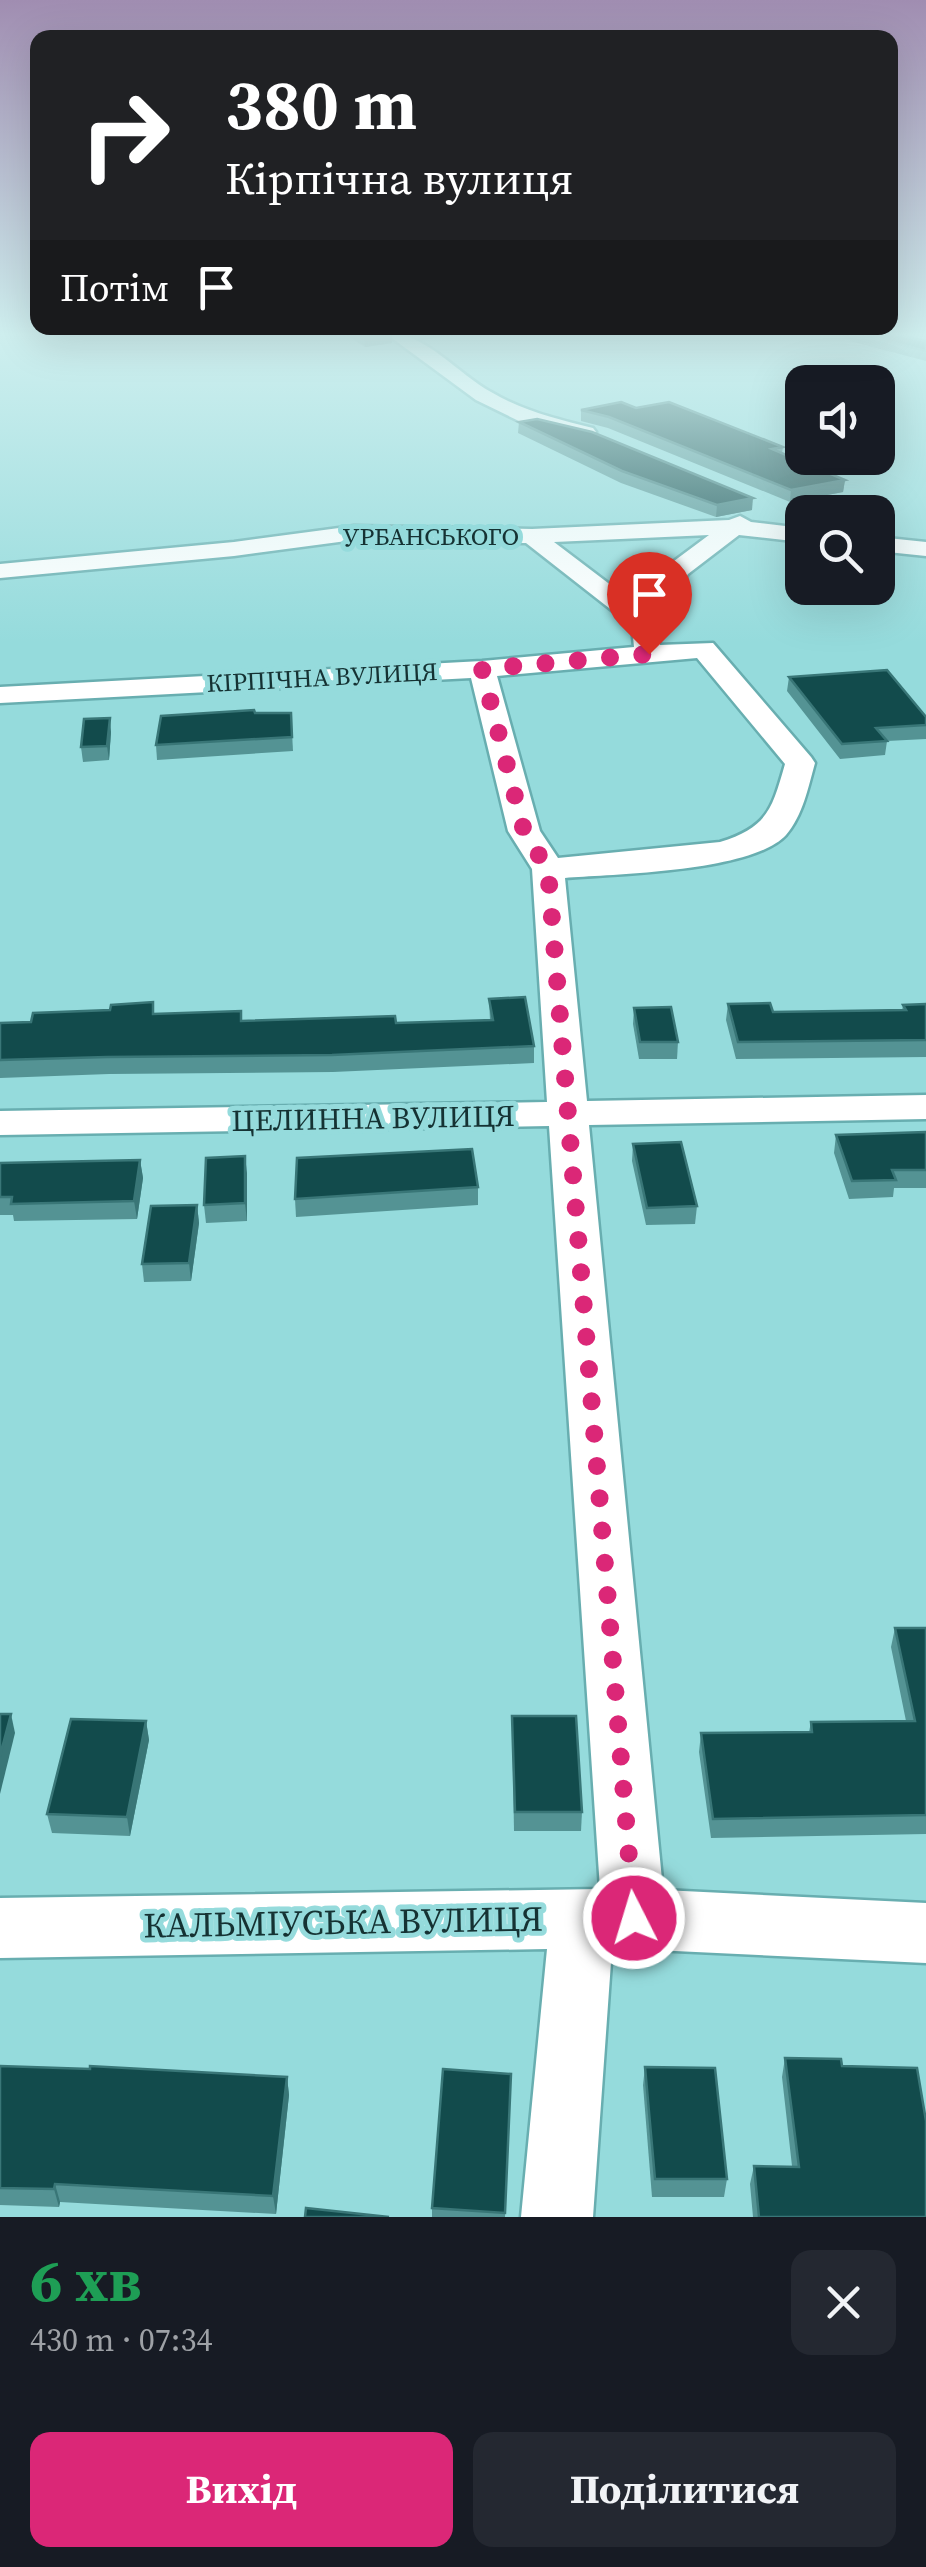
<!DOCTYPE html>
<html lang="uk">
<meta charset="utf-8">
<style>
:root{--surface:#171b24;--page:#242831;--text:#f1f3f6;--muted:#9ea1a6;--accent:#db2777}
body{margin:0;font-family:"Source Serif 4",serif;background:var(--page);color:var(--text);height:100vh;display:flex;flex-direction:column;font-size:38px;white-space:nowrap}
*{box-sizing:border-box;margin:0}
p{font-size:32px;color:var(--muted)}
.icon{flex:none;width:55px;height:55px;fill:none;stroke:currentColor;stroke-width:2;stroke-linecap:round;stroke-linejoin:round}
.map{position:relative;height:2217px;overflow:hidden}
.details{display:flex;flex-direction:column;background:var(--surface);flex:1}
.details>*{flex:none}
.banner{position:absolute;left:30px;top:30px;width:868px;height:305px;border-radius:20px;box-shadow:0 10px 40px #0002;background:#202124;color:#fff;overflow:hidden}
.controls{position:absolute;left:785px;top:365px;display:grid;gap:20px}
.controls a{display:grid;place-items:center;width:110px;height:110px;border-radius:20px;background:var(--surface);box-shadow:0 10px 40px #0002;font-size:50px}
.pin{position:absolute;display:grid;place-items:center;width:85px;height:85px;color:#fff;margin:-102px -42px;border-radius:50% 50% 50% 0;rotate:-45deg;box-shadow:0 0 10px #0007}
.pin .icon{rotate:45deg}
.me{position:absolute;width:110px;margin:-55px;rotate:355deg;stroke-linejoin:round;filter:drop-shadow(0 0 8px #0008)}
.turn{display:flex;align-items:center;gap:35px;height:210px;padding:0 30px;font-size:45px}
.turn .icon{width:130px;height:130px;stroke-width:2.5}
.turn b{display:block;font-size:70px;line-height:85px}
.then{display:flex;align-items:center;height:95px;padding:0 30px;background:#0003;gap:20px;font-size:38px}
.round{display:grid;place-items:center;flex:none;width:105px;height:105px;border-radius:20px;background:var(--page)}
.overview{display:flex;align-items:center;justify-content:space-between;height:170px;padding:0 30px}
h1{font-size:60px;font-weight:700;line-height:75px;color:#1e9e55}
.button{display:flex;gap:20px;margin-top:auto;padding:20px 30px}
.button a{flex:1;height:115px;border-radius:20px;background:var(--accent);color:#fff;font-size:40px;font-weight:700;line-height:115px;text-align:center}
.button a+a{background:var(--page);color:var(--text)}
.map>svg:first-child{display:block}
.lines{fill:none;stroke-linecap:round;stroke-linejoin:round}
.minor-casing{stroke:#68aeb0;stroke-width:5}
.minor{fill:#fff;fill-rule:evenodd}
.wall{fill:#549394}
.shaded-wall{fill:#397677}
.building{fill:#124b4c;stroke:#397677;stroke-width:2.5}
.route{stroke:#db2777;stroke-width:18;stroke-dasharray:0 32.4}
.labels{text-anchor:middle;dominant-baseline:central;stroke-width:10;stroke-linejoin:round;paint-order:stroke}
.far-street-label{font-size:25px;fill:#153233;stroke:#95dbdc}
.street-label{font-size:30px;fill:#153233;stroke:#95dbdc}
.near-street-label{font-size:35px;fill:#153233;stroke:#95dbdc}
</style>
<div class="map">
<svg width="926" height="2217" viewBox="0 0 926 2217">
<rect width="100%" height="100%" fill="#95dbdc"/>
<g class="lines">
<g class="minor-casing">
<g id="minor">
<path d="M 385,333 C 424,331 458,374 491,392 C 523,411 557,419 593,428 L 596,432 L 586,438 L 521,422 L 476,400 Z"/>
<path d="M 740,516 L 751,522 L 802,528 L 802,542 L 739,535 L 688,574 L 657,623 L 660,645 L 713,643 L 811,757 L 815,763 C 808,788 803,815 786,835 C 752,872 615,874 565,878 L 587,1101 L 926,1095 L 926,1119 L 589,1125 L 663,1890 L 926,1903 L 926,1963 L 612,1948 L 593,2217 L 521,2217 L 547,1949 L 0,1958 L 0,1898 L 600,1889 L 549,1126 L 0,1135 L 0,1111 L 547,1102 L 532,869 L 508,831 L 471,678 L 0,703 L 0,687 L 482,661 L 634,647 L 632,626 L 526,543 L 354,540 L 234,556 L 0,578 L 0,564 L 234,542 L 354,526 L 532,529 L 729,520 ZM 709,535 L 670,564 L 641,608 L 554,542 ZM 697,658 L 785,764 C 772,809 768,827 720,842 L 558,858 L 540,831 L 497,676 Z"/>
<path d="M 878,537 L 926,542 L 926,556 L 878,551 Z"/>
</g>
</g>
<use href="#minor" class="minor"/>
</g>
<g class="wall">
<path d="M 317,333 L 391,333 L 392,343 L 365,347 L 346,335 L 325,337 Z"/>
<path d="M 410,333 L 463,333 L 463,334 L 421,340 Z"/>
<path d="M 829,333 L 889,333 L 926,341 L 926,361 L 850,341 L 850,339 Z"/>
<path d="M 636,408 L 783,447 L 782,453 L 845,480 L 843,492 L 790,502 L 608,428 L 581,421 L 581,410 Z"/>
<path d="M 519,422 L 752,510 L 716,517 L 621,483 L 518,433 Z"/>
<path d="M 789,677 L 926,717 L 926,739 L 887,741 L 885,755 L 840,759 L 787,691 Z"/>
<path d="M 255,713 L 291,713 L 293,751 L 157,760 L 156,745 Z"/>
<path d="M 111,732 L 109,760 L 83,762 L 81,747 Z"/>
<path d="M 489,999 L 534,1046 L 534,1063 L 333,1072 L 109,1074 L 0,1078 L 0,1023 L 155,1014 L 242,1021 L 396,1023 L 490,1020 Z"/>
<path d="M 728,1004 L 773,1012 L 902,1011 L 903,1005 L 926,1004 L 926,1057 L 736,1059 L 726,1020 Z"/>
<path d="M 634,1008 L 678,1042 L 677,1059 L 639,1059 L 633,1024 Z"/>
<path d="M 926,1132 L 926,1188 L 894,1188 L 893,1197 L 849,1199 L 834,1153 L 836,1135 Z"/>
<path d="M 633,1144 L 697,1206 L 695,1224 L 646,1225 L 632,1161 Z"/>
<path d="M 140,1160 L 143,1178 L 137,1219 L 14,1221 L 13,1215 L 0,1215 L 0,1163 Z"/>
<path d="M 247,1173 L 247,1221 L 206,1223 L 204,1205 Z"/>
<path d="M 478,1187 L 478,1205 L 296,1217 L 295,1199 Z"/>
<path d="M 197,1205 L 199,1223 L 191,1281 L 144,1282 L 142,1264 Z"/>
<path d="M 895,1628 L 926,1628 L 926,1834 L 711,1838 L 699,1752 L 701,1733 L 809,1732 L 811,1722 L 906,1721 L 891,1647 Z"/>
<path d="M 512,1716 L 582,1812 L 581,1831 L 514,1831 Z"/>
<path d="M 146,1721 L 149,1740 L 130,1836 L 52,1833 L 47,1814 Z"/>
<path d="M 785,2058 L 842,2066 L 926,2217 L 753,2217 L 750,2184 L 754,2166 L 792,2166 L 782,2077 Z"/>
<path d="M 0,2066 L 287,2077 L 289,2095 L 276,2214 L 60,2202 L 59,2207 L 0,2205 Z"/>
<path d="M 645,2067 L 727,2179 L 724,2197 L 652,2197 L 643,2085 Z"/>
<path d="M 511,2074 L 505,2217 L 432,2217 L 432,2208 Z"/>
</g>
<g class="shaded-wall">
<path d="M 325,333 L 346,333 L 346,335 L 325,337 Z"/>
<path d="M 392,333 L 392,343 L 365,347 L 364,337 Z"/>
<path d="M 421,333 L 463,333 L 463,334 L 421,340 Z"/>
<path d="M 845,480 L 843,492 L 790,502 L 791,490 Z"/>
<path d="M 753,498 L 752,510 L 716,517 L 717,505 Z"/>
<path d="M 110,718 L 111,732 L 109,760 L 107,746 Z"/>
<path d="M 245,1156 L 247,1173 L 247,1221 L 245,1203 Z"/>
<path d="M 140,1160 L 143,1178 L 137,1219 L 134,1201 Z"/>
<path d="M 197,1205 L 199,1223 L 191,1281 L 189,1263 Z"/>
<path d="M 11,1714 L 15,1733 L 0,1794 L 0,1756 Z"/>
<path d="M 146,1721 L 149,1740 L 130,1836 L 127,1817 Z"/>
<path d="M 287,2077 L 289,2095 L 276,2214 L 273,2196 Z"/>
<path d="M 55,2184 L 60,2202 L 59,2207 L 54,2189 Z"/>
</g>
<g class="building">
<path d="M 357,333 L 392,333 L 364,337 Z"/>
<path d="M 855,333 L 889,333 L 926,341 L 926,351 Z"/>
<path d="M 621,402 L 636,408 L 669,402 L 783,447 L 772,449 L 845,480 L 791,490 L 609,417 L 581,410 Z"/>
<path d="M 537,419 L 592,432 L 753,498 L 717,505 L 622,471 L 519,422 Z"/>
<path d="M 887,670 L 926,717 L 926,725 L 876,728 L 887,741 L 842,744 L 789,677 Z"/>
<path d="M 254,710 L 255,713 L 291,713 L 292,737 L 156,745 L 161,716 Z"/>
<path d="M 110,718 L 107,746 L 81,747 L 84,719 Z"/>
<path d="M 525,997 L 534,1046 L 332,1055 L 107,1057 L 0,1060 L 0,1023 L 31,1022 L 33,1013 L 110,1010 L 111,1005 L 153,1002 L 153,1014 L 241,1011 L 241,1021 L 395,1016 L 396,1023 L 493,1020 L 489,999 Z"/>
<path d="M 770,1003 L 773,1012 L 906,1010 L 903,1005 L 926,1004 L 926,1040 L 738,1042 L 728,1004 Z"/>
<path d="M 671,1007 L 678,1042 L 640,1042 L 634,1008 Z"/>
<path d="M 926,1132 L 926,1170 L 892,1170 L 896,1180 L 852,1181 L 836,1135 Z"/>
<path d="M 681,1142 L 697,1206 L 647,1208 L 633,1144 Z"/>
<path d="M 472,1149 L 478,1187 L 295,1199 L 297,1158 Z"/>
<path d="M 245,1156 L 245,1203 L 204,1205 L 206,1158 Z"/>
<path d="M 140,1160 L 134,1201 L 11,1204 L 12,1197 L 0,1197 L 0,1163 Z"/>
<path d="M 197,1205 L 189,1263 L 142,1264 L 151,1206 Z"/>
<path d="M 895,1628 L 926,1628 L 926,1815 L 713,1819 L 701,1733 L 812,1732 L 811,1722 L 915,1721 Z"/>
<path d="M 0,1714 L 11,1714 L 0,1756 Z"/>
<path d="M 512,1716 L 576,1716 L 582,1812 L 515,1812 Z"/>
<path d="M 71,1719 L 146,1721 L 127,1817 L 47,1814 Z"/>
<path d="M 785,2058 L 841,2059 L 842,2066 L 917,2068 L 926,2121 L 926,2217 L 759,2217 L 754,2166 L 799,2167 Z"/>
<path d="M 0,2066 L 90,2069 L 90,2066 L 287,2077 L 273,2196 L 55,2184 L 54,2189 L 0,2188 Z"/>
<path d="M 645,2067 L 715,2068 L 727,2179 L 655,2179 Z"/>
<path d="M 443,2069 L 511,2074 L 505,2213 L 432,2208 Z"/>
<path d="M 306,2208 L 389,2217 L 305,2217 Z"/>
</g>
<linearGradient id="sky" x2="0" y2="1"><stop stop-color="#a08db1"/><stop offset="0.52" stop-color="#cfefef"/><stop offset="1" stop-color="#cfefef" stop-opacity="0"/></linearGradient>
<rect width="926" height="643" fill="url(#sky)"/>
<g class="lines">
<path class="route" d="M 634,1918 L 548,870 L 524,831 L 482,669 L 649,654"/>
</g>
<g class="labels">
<g class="far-street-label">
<text x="431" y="536">УРБАНСЬКОГО</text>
<text transform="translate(322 677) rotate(-3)">КIРПIЧНА ВУЛИЦЯ</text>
</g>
<g class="street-label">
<text transform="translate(373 1118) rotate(-1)">ЦЕЛИННА ВУЛИЦЯ</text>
</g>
<g class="near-street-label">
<text transform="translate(343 1922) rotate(-1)">КАЛЬМІУСЬКА ВУЛИЦЯ</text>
</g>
</g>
</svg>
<div class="controls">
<a><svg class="icon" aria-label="sound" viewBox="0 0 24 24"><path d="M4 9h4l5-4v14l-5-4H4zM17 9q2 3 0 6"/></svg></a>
<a><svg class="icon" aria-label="search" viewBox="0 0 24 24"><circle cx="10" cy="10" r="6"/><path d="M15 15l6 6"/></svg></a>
</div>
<div class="pin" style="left:649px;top:654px;background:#d93025"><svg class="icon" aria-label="arrive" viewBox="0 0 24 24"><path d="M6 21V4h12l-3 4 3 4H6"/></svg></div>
<svg class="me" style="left:634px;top:1918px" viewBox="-20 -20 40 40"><circle r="17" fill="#db2777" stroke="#fff" stroke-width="3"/><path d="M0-11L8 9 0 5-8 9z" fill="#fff"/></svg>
<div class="banner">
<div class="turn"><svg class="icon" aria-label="right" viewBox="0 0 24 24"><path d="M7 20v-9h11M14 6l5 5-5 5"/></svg><div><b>380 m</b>Кiрпiчна вулиця</div></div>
<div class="then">Потім<svg class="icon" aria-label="arrive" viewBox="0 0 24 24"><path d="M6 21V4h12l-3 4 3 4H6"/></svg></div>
</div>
</div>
<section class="details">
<div class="overview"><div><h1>6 хв</h1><p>430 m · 07:34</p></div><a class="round"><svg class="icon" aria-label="close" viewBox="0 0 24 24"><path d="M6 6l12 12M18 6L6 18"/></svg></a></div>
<div class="button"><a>Вихід</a><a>Поділитися</a></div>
</section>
